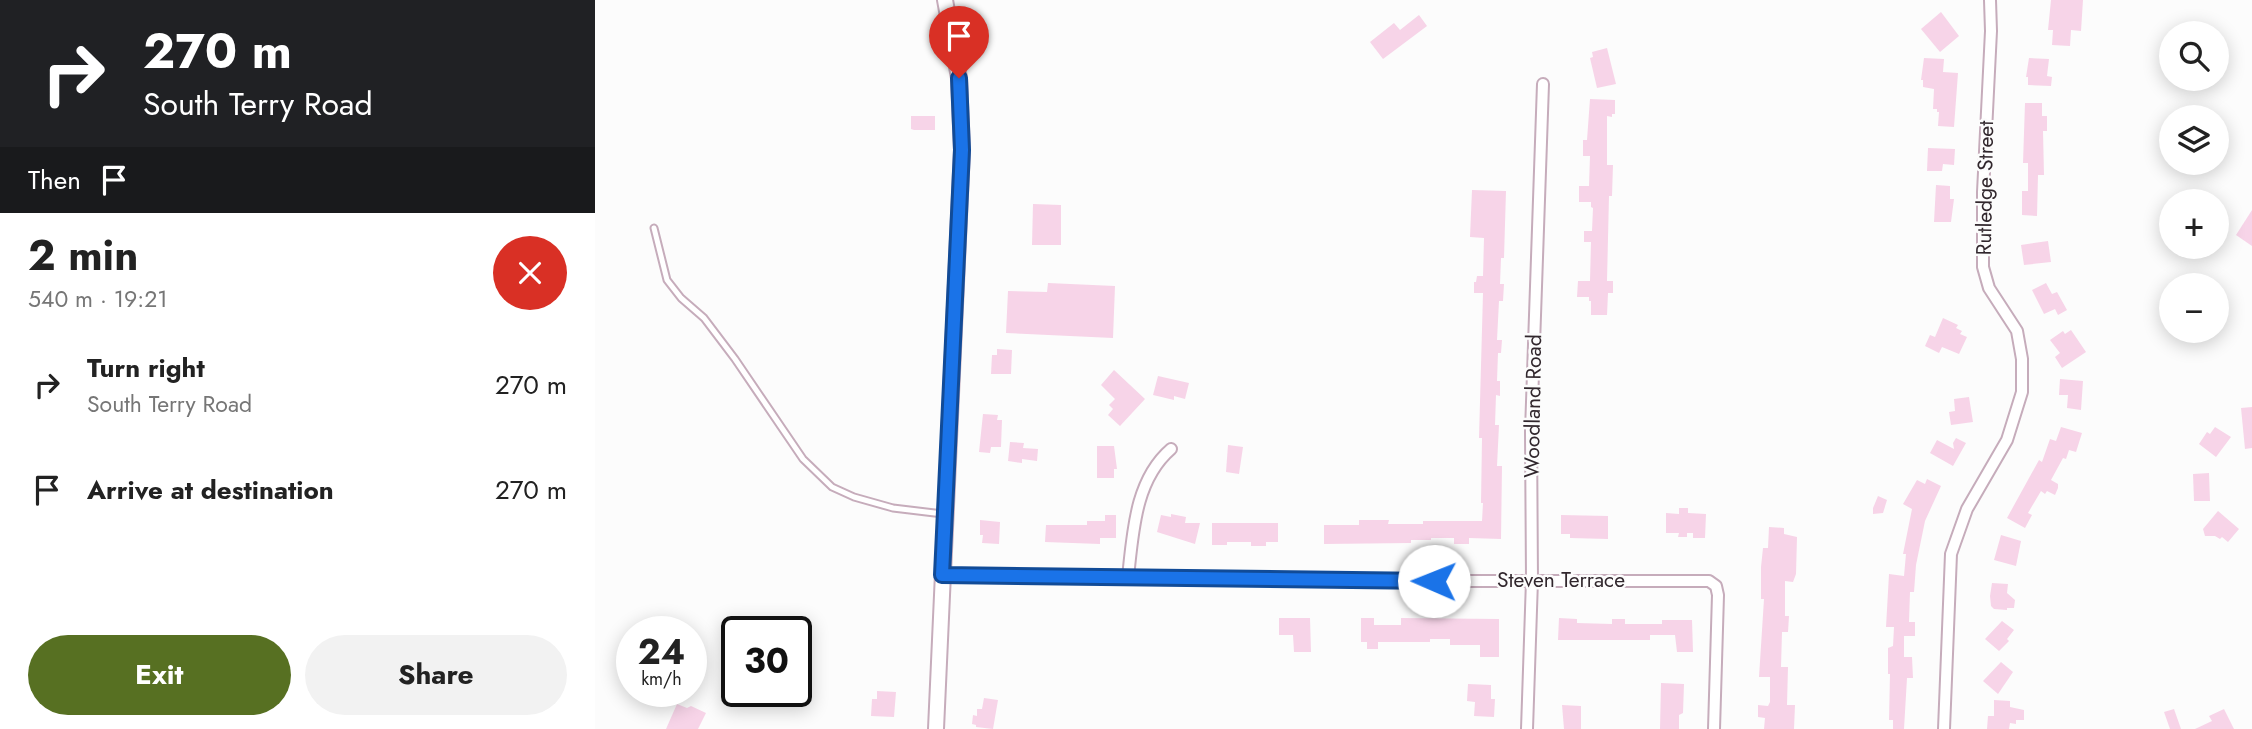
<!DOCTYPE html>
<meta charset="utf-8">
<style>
:root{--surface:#fff;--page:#f2f2f2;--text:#222;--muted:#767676;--accent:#577022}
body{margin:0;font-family:Jost,sans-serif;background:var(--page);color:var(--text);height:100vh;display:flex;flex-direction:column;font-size:26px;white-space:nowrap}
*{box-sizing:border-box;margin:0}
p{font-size:23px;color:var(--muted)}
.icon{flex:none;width:38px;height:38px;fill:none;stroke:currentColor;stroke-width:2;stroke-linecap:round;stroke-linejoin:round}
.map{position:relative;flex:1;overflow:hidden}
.sheet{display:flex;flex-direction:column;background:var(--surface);width:595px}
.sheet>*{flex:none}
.banner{background:#202124;color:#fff;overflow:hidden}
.buttons{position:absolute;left:1564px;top:21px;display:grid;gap:14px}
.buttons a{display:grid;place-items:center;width:70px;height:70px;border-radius:50%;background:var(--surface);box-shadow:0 4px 18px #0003;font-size:35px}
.speed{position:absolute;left:21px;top:616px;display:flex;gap:14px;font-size:35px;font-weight:700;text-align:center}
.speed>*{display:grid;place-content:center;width:91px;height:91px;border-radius:50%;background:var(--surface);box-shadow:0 4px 18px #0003;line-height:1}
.speed small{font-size:18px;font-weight:400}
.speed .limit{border:4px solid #111;border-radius:10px;background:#fff;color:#111}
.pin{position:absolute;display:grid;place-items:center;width:60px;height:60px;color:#fff;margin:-72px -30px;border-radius:50% 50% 50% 0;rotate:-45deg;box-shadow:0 0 7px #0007}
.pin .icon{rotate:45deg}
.me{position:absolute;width:77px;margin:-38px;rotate:271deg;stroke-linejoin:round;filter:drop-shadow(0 0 5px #0008)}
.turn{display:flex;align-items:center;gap:24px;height:147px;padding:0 28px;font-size:32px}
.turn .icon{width:91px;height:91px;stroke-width:2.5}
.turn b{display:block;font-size:49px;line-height:60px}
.then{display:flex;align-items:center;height:66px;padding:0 28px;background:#0003;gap:14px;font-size:26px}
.round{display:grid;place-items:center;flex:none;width:74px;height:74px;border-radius:37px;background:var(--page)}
.headline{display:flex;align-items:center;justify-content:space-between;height:119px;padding:0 28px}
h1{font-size:42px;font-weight:700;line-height:52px}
.cta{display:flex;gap:14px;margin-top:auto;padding:14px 28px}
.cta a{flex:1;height:80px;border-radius:42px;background:var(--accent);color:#fff;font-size:28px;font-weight:700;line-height:80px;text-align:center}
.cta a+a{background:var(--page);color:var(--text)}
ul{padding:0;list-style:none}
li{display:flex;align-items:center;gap:21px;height:105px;padding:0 28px}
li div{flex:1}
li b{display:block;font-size:26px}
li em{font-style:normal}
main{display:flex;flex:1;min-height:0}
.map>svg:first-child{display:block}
.building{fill:#f7d4e8}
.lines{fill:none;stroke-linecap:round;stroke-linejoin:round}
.service-casing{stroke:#c6acbb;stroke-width:9}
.minor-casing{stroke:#c6acbb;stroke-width:14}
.tertiary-casing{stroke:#c6acbb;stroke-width:18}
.service{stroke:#fff;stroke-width:5}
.minor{stroke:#fff;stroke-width:10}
.tertiary{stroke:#fff;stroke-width:14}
.route-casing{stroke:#114b97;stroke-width:18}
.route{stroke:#1a73e8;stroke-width:12}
.labels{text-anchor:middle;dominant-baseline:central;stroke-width:5;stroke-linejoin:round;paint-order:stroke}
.street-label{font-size:21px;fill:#31272d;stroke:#fcfcfc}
</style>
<main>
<section class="sheet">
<div class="banner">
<div class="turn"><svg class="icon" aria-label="right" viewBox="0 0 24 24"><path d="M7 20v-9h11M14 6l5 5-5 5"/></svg><div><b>270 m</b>South Terry Road</div></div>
<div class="then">Then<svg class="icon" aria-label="arrive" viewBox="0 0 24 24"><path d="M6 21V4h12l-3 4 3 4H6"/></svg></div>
</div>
<div class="headline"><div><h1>2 min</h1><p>540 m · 19:21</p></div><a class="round" style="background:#d93025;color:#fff"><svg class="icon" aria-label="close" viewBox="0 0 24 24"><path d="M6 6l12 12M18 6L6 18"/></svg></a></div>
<ul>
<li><svg class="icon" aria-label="right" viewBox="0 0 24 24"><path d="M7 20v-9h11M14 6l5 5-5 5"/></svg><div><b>Turn right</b><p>South Terry Road</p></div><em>270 m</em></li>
<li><svg class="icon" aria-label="arrive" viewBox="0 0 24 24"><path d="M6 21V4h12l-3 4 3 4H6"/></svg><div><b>Arrive at destination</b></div><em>270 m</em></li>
</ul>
<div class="cta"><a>Exit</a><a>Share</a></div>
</section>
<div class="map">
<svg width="1657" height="729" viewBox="0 0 1657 729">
<rect width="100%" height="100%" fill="#fcfcfc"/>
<g class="building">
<path d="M 1456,0 L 1488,0 L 1486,31 L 1476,30 L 1475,46 L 1457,45 L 1458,30 L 1453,30 Z"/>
<path d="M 1346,12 L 1364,36 L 1345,52 L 1326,29 Z"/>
<path d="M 824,15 L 832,26 L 788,59 L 775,42 L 799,23 L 805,30 Z"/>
<path d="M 1012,48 L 1021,84 L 1002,88 L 995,58 L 998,57 L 997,52 Z"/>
<path d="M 1329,58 L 1349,59 L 1348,72 L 1363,73 L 1359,127 L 1343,126 L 1344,112 L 1342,112 L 1342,109 L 1338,109 L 1339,89 L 1328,87 L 1328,80 L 1326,80 Z"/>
<path d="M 1434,58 L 1454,59 L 1452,76 L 1457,77 L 1456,86 L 1433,85 L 1433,77 L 1431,77 Z"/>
<path d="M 995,99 L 1020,100 L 1020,114 L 1017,114 L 1017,117 L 1012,116 L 1012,165 L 1018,165 L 1017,196 L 1014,196 L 1012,281 L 1018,281 L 1018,293 L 1013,293 L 1012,315 L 996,315 L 996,301 L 994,301 L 994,297 L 982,297 L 983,281 L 995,281 L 996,242 L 989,242 L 989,231 L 997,231 L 998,208 L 996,207 L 996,202 L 984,202 L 984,186 L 994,186 L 995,156 L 988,156 L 988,140 L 992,140 Z"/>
<path d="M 1430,103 L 1447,103 L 1447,116 L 1452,116 L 1452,131 L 1448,131 L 1449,175 L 1443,175 L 1442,216 L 1427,215 L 1427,191 L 1433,191 L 1433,163 L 1428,163 Z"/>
<path d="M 316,116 L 340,116 L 340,130 L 319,130 L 316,129 Z"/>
<path d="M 1333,148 L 1360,149 L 1359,165 L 1348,164 L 1347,171 L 1332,171 Z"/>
<path d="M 1341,185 L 1355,186 L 1355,199 L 1359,199 L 1356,222 L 1339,222 Z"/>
<path d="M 877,190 L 911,191 L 909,258 L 906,258 L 905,284 L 909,284 L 908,301 L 904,301 L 902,340 L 907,340 L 906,353 L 903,353 L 902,381 L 905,381 L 905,396 L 901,395 L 900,425 L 904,425 L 902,466 L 907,466 L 906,539 L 874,538 L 874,544 L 859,544 L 859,538 L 836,538 L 836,540 L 816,540 L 816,543 L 729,544 L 729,525 L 764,525 L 764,520 L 794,520 L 793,524 L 828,524 L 828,521 L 887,521 L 888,503 L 886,503 L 887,438 L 884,438 L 888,293 L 879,293 L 879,282 L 881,282 L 882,276 L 888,276 L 889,238 L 875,237 Z"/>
<path d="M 438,204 L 466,205 L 466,245 L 437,245 Z"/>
<path d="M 1657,210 L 1657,246 L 1641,235 Z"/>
<path d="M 1453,241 L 1456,262 L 1429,265 L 1426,245 Z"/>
<path d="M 453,283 L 520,286 L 518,338 L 411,333 L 413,291 L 452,292 Z"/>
<path d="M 1451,283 L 1457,294 L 1462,292 L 1472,310 L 1463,315 L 1460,309 L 1449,314 L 1437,290 Z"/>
<path d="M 1348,318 L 1363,325 L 1361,328 L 1367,331 L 1365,334 L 1372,337 L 1364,354 L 1347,347 L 1344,353 L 1330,346 L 1335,335 L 1340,337 Z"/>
<path d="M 1476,330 L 1491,352 L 1467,368 L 1460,357 L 1465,353 L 1455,340 L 1468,331 L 1470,334 Z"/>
<path d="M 402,349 L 417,350 L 416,374 L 396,374 L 397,355 L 402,355 Z"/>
<path d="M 519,370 L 550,399 L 525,426 L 513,415 L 518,409 L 514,405 L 520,399 L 506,385 Z"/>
<path d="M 563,376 L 594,383 L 590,399 L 579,396 L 579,400 L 558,395 Z"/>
<path d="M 1465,379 L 1488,381 L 1486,410 L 1472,408 L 1473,395 L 1464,395 Z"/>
<path d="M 1374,397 L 1378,422 L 1356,425 L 1354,412 L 1360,411 L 1359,399 Z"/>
<path d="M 1657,407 L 1657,448 L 1650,449 L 1646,408 Z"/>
<path d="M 388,414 L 403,415 L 402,420 L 407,420 L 406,447 L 396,447 L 395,453 L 384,452 Z"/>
<path d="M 1466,427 L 1487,433 L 1481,452 L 1474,450 L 1471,459 L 1468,458 L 1456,480 L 1463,484 L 1463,488 L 1460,495 L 1452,491 L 1450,494 L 1446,491 L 1433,513 L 1437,515 L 1430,528 L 1412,518 L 1444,460 L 1447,462 L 1455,439 L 1461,441 Z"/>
<path d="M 1620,427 L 1636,437 L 1621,457 L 1604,444 L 1612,432 L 1615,434 Z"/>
<path d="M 1361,438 L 1371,443 L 1358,466 L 1335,453 L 1342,440 L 1359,449 L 1358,443 Z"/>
<path d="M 415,442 L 429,443 L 428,448 L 443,449 L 442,461 L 427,459 L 427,463 L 413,461 Z"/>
<path d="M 633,445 L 648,447 L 644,474 L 631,472 Z"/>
<path d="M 502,446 L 519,446 L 522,469 L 519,469 L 519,478 L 502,478 Z"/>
<path d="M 1614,473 L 1615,501 L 1599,501 L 1598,474 Z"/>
<path d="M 1332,479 L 1346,486 L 1330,521 L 1321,565 L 1319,592 L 1315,592 L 1314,622 L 1320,622 L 1320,636 L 1309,636 L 1309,657 L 1317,657 L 1318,678 L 1312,678 L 1309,729 L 1298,729 L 1298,720 L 1294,720 L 1295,674 L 1293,674 L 1293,648 L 1298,646 L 1299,627 L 1291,627 L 1294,574 L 1309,576 L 1311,554 L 1308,554 L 1317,509 L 1308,504 L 1322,480 L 1330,484 Z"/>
<path d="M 1283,496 L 1292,500 L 1288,513 L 1278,514 L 1278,508 Z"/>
<path d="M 1084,508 L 1093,508 L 1093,513 L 1111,514 L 1110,538 L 1098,538 L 1098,533 L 1092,533 L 1092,537 L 1083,537 L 1084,533 L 1071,533 L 1071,513 L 1084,514 Z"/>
<path d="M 1623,511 L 1644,529 L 1633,542 L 1627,537 L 1625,539 L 1620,536 L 1610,536 L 1608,529 Z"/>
<path d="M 576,514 L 591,517 L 590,523 L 605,523 L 600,544 L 562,532 L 566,515 L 576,517 Z"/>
<path d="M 510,515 L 521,515 L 521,538 L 505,538 L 505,544 L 450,542 L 451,525 L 492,525 L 492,521 L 510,521 Z"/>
<path d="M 966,515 L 1013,516 L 1013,539 L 975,538 L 975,534 L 966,534 Z"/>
<path d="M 385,520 L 405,522 L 404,544 L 387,543 L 388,535 L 385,535 Z"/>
<path d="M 617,523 L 683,523 L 683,542 L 671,542 L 671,546 L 656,546 L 656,542 L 632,542 L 632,545 L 617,545 Z"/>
<path d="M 1174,527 L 1189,528 L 1189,534 L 1202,537 L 1201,574 L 1198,582 L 1190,581 L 1190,616 L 1194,616 L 1193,632 L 1187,632 L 1186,667 L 1193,667 L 1192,705 L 1200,705 L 1199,729 L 1169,729 L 1170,718 L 1163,717 L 1163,705 L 1173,706 L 1175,702 L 1175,677 L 1164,677 L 1169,599 L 1166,599 L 1166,567 L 1168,548 L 1173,548 Z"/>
<path d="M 1406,535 L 1426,541 L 1421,566 L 1399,560 Z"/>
<path d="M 1397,583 L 1413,584 L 1412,593 L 1420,600 L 1419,608 L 1412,608 L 1412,610 L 1399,609 L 1396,606 L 1395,596 Z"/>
<path d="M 684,618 L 715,618 L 716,652 L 699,652 L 698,635 L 684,635 Z"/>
<path d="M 766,618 L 779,618 L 779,625 L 806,625 L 806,618 L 904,619 L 904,657 L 885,657 L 885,645 L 855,645 L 855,639 L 835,639 L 835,642 L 783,642 L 783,649 L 772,649 L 772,642 L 766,642 Z"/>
<path d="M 964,618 L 982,619 L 982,623 L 1017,624 L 1017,619 L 1030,619 L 1030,624 L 1067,624 L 1067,620 L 1097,620 L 1098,652 L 1082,652 L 1080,635 L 1055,635 L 1055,640 L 963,640 Z"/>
<path d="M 1407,621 L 1419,630 L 1412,639 L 1414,641 L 1404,651 L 1390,639 Z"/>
<path d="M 1406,662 L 1418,672 L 1403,694 L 1388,681 Z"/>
<path d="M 1066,683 L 1089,684 L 1088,713 L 1084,715 L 1084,729 L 1065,729 Z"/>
<path d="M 873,684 L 896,685 L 896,699 L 900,699 L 899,717 L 879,716 L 880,702 L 872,701 Z"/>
<path d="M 282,691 L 301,692 L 299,717 L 276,716 L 277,699 L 282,699 Z"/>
<path d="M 389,698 L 403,700 L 398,729 L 381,727 L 381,725 L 377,724 L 378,715 L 382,716 L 382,709 L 387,709 Z"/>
<path d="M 1399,700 L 1415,701 L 1415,707 L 1429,710 L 1429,720 L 1421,720 L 1421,724 L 1415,723 L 1414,729 L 1392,729 L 1393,716 L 1399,716 Z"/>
<path d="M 82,704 L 92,708 L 96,706 L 111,713 L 103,729 L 71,729 Z"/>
<path d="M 967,705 L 986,706 L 986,729 L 969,729 Z"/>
<path d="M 1579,709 L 1586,729 L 1575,729 L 1569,712 Z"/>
<path d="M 1629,709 L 1639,729 L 1600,729 L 1617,721 L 1614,716 Z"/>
</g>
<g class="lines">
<g class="service-casing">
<path id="service" d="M 59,228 L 72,280 L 86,298 L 109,318 L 140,359 L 208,459 L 237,487 L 259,497 L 298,508 L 348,514"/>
</g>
<g class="minor-casing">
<g id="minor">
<path d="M 347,575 L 866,581 L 1114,581 L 1121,586 L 1123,595 L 1119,729"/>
<path d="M 533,577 C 538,532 540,480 576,449"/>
<path d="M 932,729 L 937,580 L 936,431 L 948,84"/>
<path d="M 1349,729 L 1356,554 L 1372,509 L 1412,440 L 1427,392 L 1427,359 L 1422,331 L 1394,288 L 1388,267 L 1388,192 L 1396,31 L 1395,0"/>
</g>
</g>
<g class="tertiary-casing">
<path id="tertiary" d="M 341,729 L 367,150 L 364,78 L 350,0"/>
</g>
<use href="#service" class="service"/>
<use href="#minor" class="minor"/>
<use href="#tertiary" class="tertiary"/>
</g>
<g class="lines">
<g class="route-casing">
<path id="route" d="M 364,78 L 367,150 L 347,575 L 839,581"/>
</g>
<use href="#route" class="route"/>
</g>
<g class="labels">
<g class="street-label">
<text transform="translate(1390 188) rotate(-89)">Rutledge Street</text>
<text transform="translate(938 406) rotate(-89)">Woodland Road</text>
<text x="966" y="580">Steven Terrace</text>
</g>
</g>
</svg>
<div class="buttons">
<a><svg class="icon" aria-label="search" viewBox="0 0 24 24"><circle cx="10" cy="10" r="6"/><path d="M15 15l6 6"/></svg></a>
<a><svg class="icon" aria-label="layers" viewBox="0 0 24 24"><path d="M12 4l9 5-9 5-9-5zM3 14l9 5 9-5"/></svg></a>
<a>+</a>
<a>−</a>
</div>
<div class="speed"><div>24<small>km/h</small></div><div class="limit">30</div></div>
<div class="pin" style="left:364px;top:78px;background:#d93025"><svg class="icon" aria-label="arrive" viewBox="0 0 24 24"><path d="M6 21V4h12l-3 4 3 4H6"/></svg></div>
<svg class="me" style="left:839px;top:581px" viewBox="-20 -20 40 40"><circle r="19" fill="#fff"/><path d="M0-13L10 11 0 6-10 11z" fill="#1a73e8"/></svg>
</div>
</main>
